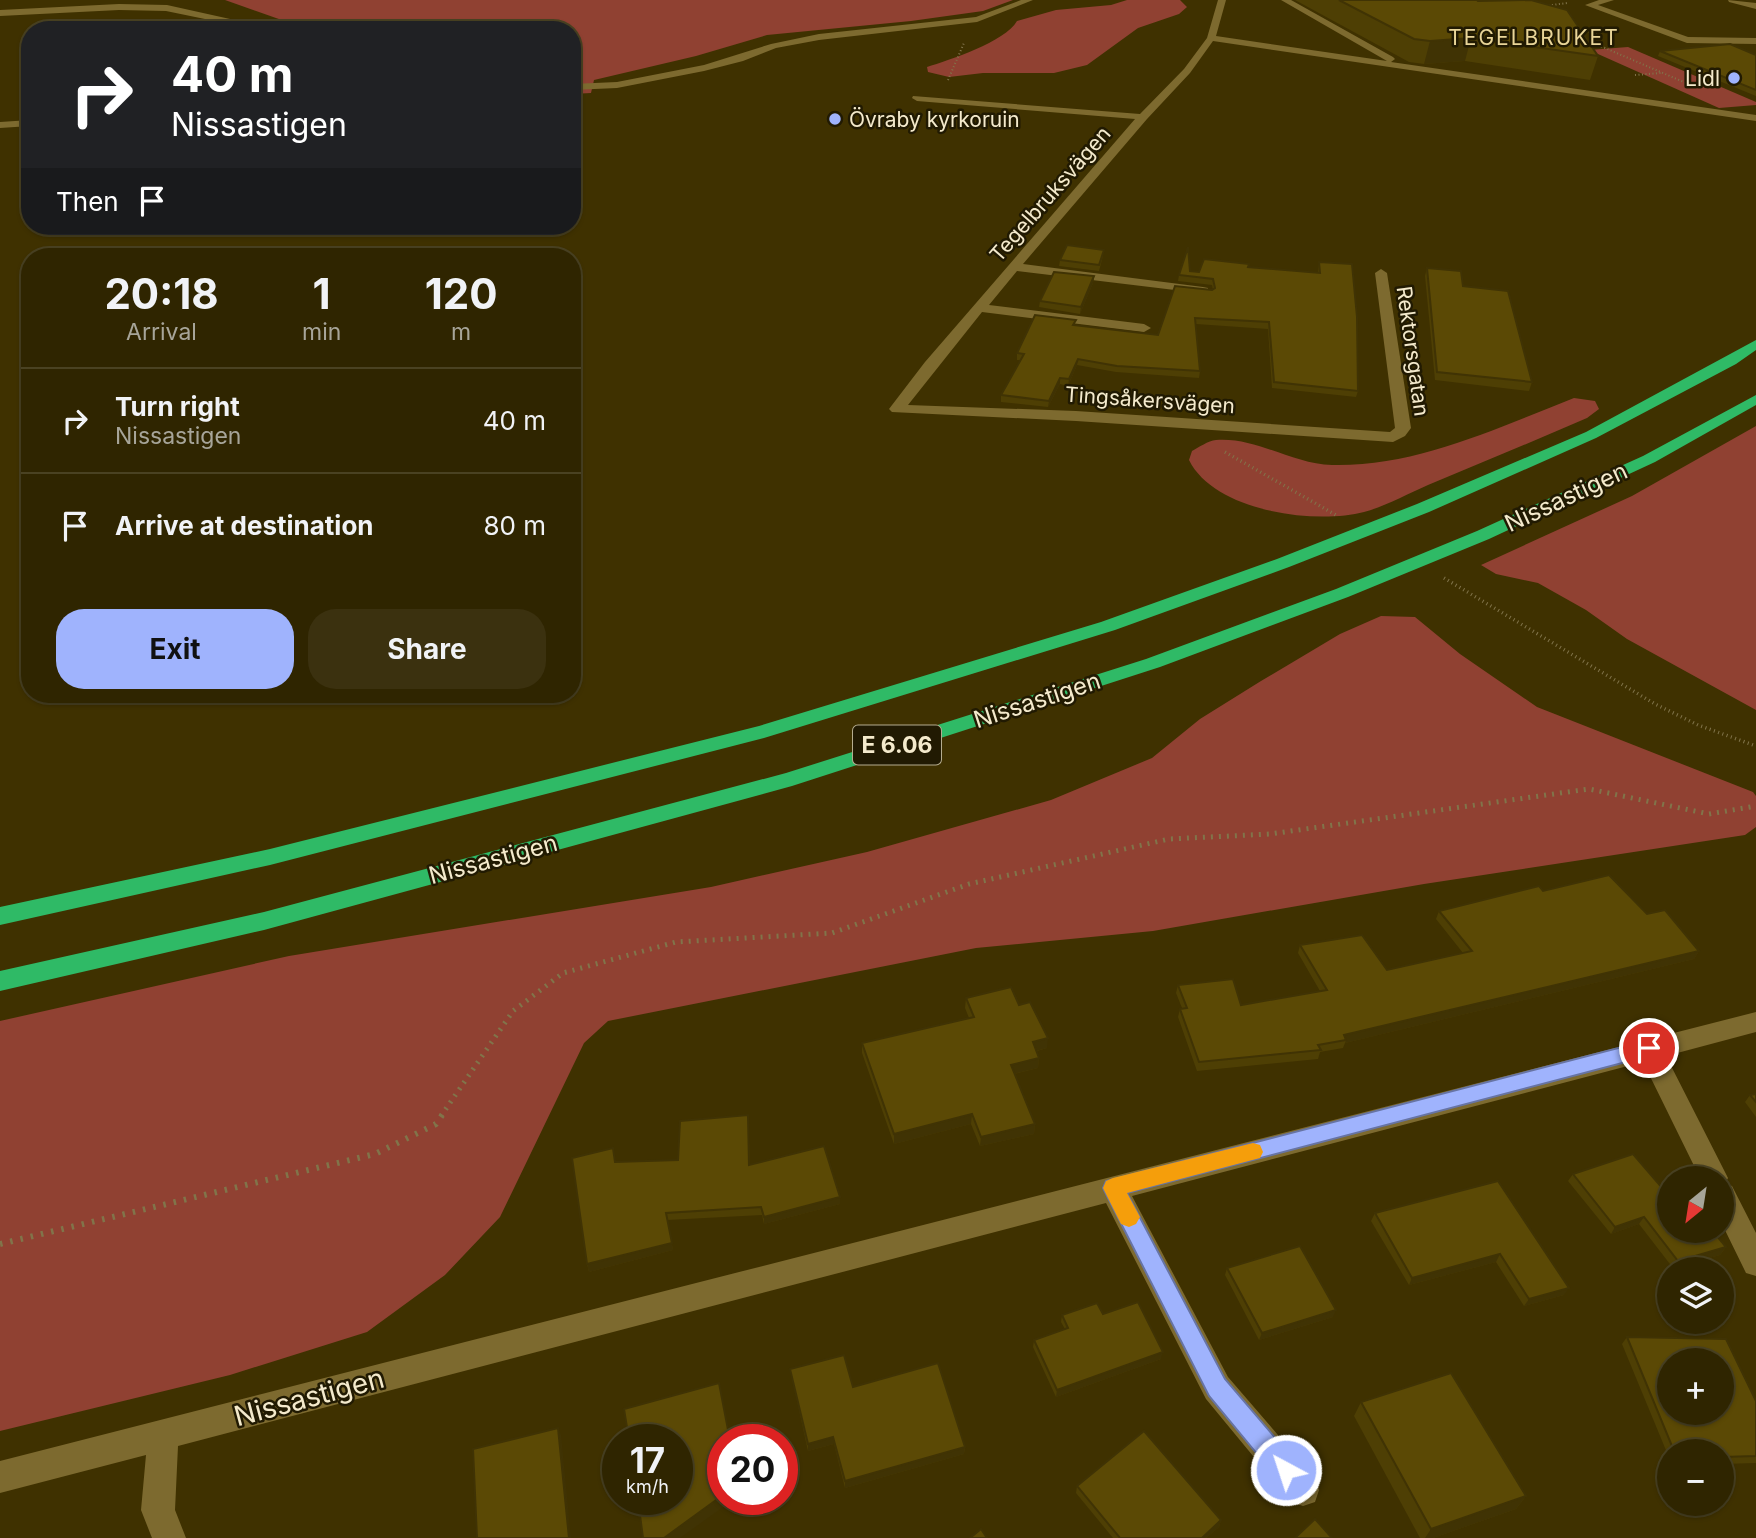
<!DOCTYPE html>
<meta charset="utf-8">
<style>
:root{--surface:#2f2500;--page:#3b310f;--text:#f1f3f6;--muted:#a7a599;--line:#4a4222;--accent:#9fb3fd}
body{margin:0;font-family:Inter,sans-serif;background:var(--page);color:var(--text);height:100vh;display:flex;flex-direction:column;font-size:26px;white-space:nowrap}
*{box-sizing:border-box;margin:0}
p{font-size:23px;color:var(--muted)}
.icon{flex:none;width:38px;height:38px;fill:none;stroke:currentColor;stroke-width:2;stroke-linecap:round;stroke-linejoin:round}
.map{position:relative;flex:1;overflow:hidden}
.details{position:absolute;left:21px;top:248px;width:560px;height:455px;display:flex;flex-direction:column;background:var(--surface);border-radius:28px;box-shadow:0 2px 5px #0004,0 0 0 2px var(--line)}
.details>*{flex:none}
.guide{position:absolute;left:21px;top:21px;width:560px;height:214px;border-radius:28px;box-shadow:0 2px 5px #0004,0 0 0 2px var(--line);background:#202124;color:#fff;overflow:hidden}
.needle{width:46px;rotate:210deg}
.fabs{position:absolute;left:1657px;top:1166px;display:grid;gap:14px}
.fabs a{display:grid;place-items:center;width:77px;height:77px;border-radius:50%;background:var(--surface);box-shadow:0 2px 5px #0004,0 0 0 2px var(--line);font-size:35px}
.speed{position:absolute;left:602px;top:1424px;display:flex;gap:14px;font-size:35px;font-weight:700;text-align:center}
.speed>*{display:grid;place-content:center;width:91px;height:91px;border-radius:50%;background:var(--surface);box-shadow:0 2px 5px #0004,0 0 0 2px var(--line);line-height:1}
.speed small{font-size:18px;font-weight:400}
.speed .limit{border:10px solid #d22;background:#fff;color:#111}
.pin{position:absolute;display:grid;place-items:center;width:60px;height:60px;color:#fff;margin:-30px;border:4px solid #fff;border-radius:50%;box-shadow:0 2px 7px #0007}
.me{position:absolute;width:77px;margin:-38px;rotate:320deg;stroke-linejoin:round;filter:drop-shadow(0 0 5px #0008)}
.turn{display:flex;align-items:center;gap:24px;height:147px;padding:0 35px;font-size:32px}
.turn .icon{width:91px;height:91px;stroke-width:2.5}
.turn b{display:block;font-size:49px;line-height:60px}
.then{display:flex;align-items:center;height:66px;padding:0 35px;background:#0003;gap:14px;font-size:26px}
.eta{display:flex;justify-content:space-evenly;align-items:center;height:119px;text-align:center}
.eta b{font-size:42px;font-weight:700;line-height:49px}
.cta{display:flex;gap:14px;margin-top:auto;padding:14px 35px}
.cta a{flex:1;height:80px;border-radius:28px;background:var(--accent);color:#111;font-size:28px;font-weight:700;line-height:80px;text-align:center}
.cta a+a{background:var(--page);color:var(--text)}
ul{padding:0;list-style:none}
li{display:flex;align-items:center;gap:21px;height:105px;padding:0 35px;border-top:2px solid var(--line)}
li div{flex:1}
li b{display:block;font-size:26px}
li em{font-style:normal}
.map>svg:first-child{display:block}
.green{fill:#904132}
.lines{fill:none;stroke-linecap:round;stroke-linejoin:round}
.path-far3{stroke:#81744a;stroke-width:2;stroke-dasharray:1 2.5;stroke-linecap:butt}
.path-far2{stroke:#81744a;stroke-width:3.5;stroke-dasharray:1 3.5;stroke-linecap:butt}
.path-far1{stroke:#81744a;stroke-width:5;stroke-dasharray:2 6;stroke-linecap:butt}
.path{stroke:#81744a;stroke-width:6;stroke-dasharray:2.5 8;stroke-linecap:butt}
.minor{fill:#7d6a2f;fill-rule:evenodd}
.highway{fill:#2fba66;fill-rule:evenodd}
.wall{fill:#4e3f04}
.shaded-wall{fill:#403304}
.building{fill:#5b4905;stroke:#403304;stroke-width:2;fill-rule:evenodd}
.route{fill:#9fb3fd;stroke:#6774a4;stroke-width:2}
.slow{fill:#f59e0b}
.poi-dot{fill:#9fb3fd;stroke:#211a02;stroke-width:2.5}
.labels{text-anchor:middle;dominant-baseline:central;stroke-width:5;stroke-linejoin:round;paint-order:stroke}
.far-neighbourhood-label{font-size:21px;letter-spacing:2px;fill:#e9d598;stroke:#211a02}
.far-poi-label{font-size:21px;fill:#f4eacc;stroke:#211a02;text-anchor:end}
.far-street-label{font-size:21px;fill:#f4eacc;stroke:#211a02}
.shield{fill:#211a02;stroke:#b5ac8f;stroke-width:2}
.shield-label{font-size:23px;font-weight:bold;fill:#f4eacc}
.street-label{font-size:24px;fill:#f4eacc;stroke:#211a02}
.near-street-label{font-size:28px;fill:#f4eacc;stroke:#211a02}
</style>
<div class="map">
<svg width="1756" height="1538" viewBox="0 0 1756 1538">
<rect width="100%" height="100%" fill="#3f3100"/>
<g class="green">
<path d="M 225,0 L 1013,0 L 983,11 L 911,21 L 767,35 L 696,56 L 594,80 L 591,93 L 572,94 L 572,30 L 310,30 Z"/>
<path d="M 1127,0 L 1180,0 L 1187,7 L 1179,14 L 1138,28 L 1087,65 L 1054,73 L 983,73 L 949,77 L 928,72 L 927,67 C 949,60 1005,42 1017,21 L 1056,10 L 1111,5 Z"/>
<path d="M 1628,47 L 1756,102 L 1756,105 L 1719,108 L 1589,50 Z"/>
<path d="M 1574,398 L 1595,401 L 1599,409 L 1587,418 C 1534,441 1481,463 1428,485 C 1407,494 1386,506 1364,512 C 1314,525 1214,511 1189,460 L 1192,451 C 1199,447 1208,441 1216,440 C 1257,437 1292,464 1332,465 C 1416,467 1497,428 1574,398 Z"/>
<path d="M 1756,426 L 1756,710 L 1627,639 L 1586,610 L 1538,583 L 1496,574 L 1481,565 L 1632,496 Z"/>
<path d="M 1381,616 L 1415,617 L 1460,654 L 1537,707 L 1753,792 L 1756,796 L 1756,827 L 1745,835 L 1424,884 L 1153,931 L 976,948 L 608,1021 L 584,1043 L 500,1217 L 445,1275 L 367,1332 L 230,1375 L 0,1431 L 0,1021 L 289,956 L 711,887 L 867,852 L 1051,800 L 1152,758 L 1200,719 L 1261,681 L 1340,634 Z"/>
</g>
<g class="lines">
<g class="path-far3">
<path d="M 1545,6 L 1567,3"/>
<path d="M 1575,30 L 1597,33"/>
<path d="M 1584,42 L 1605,48 L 1686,83"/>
<path d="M 1635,75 L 1661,73"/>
<path d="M 948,80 L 964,43"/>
</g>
<g class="path-far2">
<path d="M 1225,452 L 1336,515"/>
<path d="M 1444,578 L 1655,704 L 1698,725 L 1756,746"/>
</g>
<path class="path-far1" d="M 441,1116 L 513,1011 L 563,973 L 676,942 L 832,933 L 969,884 L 1169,839 L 1270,834 L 1589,789 L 1709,814 L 1756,806"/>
<path class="path" d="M 0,1244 L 375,1154 L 436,1124 L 443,1114"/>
<g class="minor">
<path d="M 1021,0 L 1033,0 L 977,22 L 819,40 L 776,48 L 743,61 L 704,71 L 617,88 L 572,90 L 572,84 L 617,82 L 704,65 L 771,44 L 819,34 L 976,17 Z"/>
<path d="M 1218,0 L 1226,0 L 1216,36 L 1387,61 L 1281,0 L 1291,0 L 1393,57 L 1395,59 L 1391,62 L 1756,115 L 1756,121 L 1213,41 L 1190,73 L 1147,119 L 1023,264 L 1203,287 L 1208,288 L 1208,294 L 1017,271 L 989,305 L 1144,324 L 1151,328 L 1144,332 L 982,312 L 908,405 L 1076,411 L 1390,432 L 1395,428 L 1375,273 L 1381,269 L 1387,273 L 1411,428 L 1405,436 L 1393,442 L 1076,421 L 892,412 L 889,409 L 925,362 L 1135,119 L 917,101 L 912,98 L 913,96 L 1140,114 L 1184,69 L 1207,38 Z"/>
<path d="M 1599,0 L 1614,0 L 1598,5 L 1688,37 L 1756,38 L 1756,44 L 1687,43 L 1585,5 Z"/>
<path d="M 1728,0 L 1756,3 L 1756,9 L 1729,2 Z"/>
<path d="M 119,4 L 167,5 L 279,30 L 259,30 L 166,11 L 119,10 L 0,16 L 0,10 Z"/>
<path d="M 30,120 L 30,126 L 0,128 L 0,122 Z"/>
<path d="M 1756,1012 L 1756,1032 L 1666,1056 L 1728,1178 L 1725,1184 L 1732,1186 L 1756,1233 L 1756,1276 L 1746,1273 L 1722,1224 L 1722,1178 L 1700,1178 L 1643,1062 L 1132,1196 L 1228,1377 L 1315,1478 L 1319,1490 L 1315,1502 L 1303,1506 L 1291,1502 L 1206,1399 L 1106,1203 L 178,1446 L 175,1510 L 186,1538 L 152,1538 L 141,1510 L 146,1455 L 0,1493 L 0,1461 Z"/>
</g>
<g class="highway">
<path d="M 1756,340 L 1756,350 L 1736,364 L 1596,438 L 1429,512 L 1289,567 L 1115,630 L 764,738 L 270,865 L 0,925 L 0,907 L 270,849 L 759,726 L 1101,622 L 1277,559 L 1417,504 L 1586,432 Z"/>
<path d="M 1756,395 L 1756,405 L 1655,462 L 1489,539 L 1348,597 L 1160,667 L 792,786 L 264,930 L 0,991 L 0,971 L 264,912 L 786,773 L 1146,659 L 1336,589 L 1477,531 L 1643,456 Z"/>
</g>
</g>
<g class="wall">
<path d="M 1295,0 L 1477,0 L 1598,56 L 1590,80 L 1465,61 L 1424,64 L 1409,62 Z"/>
<path d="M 1660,51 L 1756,55 L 1756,96 L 1658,56 Z"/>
<path d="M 1103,256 L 1099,271 L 1059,266 L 1060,260 Z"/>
<path d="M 1319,262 L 1358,391 L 1356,397 L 1272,388 L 1268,329 L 1196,324 L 1200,371 L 1199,378 L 1116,372 L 1077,365 L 1068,386 L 1060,384 L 1048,407 L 1001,402 L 1001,395 L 1021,360 L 1017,360 L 1017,353 L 1075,325 L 1158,335 L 1213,290 L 1212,285 L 1178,281 L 1179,275 L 1190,271 L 1199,272 L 1248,267 L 1318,273 Z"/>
<path d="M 1427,268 L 1532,382 L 1529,391 L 1435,380 L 1425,276 Z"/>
<path d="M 1094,276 L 1093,283 L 1080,314 L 1039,307 L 1040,301 Z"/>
<path d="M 1543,891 L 1647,914 L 1699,951 L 1694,959 L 1345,1043 L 1343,1048 L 1320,1052 L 1318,1059 L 1197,1071 L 1178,1017 L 1180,1009 L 1182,1008 L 1176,993 L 1178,985 L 1241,1005 L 1320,991 L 1298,953 L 1300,945 L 1387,970 L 1463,953 L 1436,919 L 1439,911 Z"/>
<path d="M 966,998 L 1019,1005 L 1047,1048 L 1037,1051 L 1039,1058 L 1038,1068 L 1014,1074 L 1035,1124 L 1034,1134 L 980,1146 L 971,1124 L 894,1144 L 862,1053 L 862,1043 L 969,1018 L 965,1008 Z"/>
<path d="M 1756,1094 L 1756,1117 L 1745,1102 L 1750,1095 Z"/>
<path d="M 748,1115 L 750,1165 L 840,1204 L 764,1224 L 762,1215 L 667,1220 L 673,1250 L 589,1272 L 587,1264 L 678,1160 Z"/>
<path d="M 1573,1174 L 1670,1230 L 1726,1247 L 1720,1255 L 1673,1268 L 1639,1224 L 1611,1234 L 1568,1181 Z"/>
<path d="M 1498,1181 L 1564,1295 L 1524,1306 L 1496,1262 L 1409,1285 L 1371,1221 L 1375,1213 Z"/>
<path d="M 1227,1268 L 1333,1317 L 1259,1340 L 1225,1275 Z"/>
<path d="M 1103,1314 L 1161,1359 L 1056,1397 L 1033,1347 L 1034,1340 L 1065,1329 L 1061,1322 L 1062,1315 Z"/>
<path d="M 1627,1337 L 1756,1401 L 1756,1463 L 1722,1464 L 1722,1451 L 1670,1451 L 1670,1460 L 1622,1344 Z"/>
<path d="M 790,1369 L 853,1387 L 965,1447 L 964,1454 L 845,1488 L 834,1444 L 808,1451 Z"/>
<path d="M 1361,1402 L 1526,1496 L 1516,1509 L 1433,1538 L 1420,1538 L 1354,1416 Z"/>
<path d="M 1077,1486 L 1221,1520 L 1219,1527 L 1206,1538 L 1113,1538 L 1076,1493 Z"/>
</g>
<g class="shaded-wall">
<path d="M 1471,38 L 1465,61 L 1424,64 L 1430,41 Z"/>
<path d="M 1094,276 L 1093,283 L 1080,314 L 1081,307 Z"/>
<path d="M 1078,359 L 1077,365 L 1068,386 L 1069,379 Z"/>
<path d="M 1060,378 L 1060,384 L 1048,407 L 1049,401 Z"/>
<path d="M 1699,951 L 1694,959 L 1345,1043 L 1346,1040 L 1344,1035 Z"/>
<path d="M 1048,1038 L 1047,1048 L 1032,1052 L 1033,1042 Z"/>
<path d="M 1039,1058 L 1038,1068 L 1009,1075 L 1011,1065 Z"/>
<path d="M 972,1114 L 971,1124 L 894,1144 L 894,1134 Z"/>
<path d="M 1035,1124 L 1034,1134 L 980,1146 L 981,1137 Z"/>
<path d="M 840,1197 L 840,1204 L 764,1224 L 764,1217 Z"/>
<path d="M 1644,1217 L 1639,1224 L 1611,1234 L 1615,1227 Z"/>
<path d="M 672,1243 L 673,1250 L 589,1272 L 587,1264 Z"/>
<path d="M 1726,1247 L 1720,1255 L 1673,1268 L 1678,1261 Z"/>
<path d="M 1500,1254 L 1496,1262 L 1409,1285 L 1412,1278 Z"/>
<path d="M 1569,1288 L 1564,1295 L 1524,1306 L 1529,1299 Z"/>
<path d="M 1336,1310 L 1333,1317 L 1259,1340 L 1262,1333 Z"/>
<path d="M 1163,1352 L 1161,1359 L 1056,1397 L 1057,1390 Z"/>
<path d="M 558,1428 L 561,1435 L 571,1538 L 569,1538 Z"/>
<path d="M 833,1437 L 834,1444 L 808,1451 L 808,1444 Z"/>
<path d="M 965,1447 L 964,1454 L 845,1488 L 845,1481 Z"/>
<path d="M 723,1495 L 723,1500 L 733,1500 L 680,1538 L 664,1538 Z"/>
<path d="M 1526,1496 L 1516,1509 L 1433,1538 L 1425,1538 L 1431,1529 Z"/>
<path d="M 1221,1520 L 1219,1527 L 1206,1538 L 1202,1538 Z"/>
</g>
<g class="building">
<path d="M 1339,0 L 1477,0 L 1478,1 L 1531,0 L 1567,10 L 1598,56 L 1471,38 L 1430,41 L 1414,39 Z"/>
<path d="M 1730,44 L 1756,55 L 1756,90 L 1660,51 Z"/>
<path d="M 1067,245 L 1104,250 L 1099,265 L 1060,260 Z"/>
<path d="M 1188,247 L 1190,271 L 1199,272 L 1204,259 L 1249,264 L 1248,267 L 1320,273 L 1319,262 L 1352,264 L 1357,317 L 1358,391 L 1274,382 L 1269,322 L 1195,318 L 1200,371 L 1117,366 L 1078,359 L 1069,379 L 1060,378 L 1049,401 L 1001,395 L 1024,354 L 1017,353 L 1035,315 L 1076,320 L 1073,325 L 1158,335 L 1175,286 L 1212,290 L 1215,288 L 1213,279 L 1179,275 Z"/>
<path d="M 1427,268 L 1461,271 L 1463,286 L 1508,291 L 1532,382 L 1437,372 Z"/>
<path d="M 1054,272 L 1094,276 L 1081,307 L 1040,301 Z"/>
<path d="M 1609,875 L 1647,914 L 1665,910 L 1699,951 L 1344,1035 L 1346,1040 L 1318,1045 L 1321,1050 L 1199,1062 L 1180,1009 L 1187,1008 L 1178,985 L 1233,979 L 1241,1005 L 1327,990 L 1300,945 L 1362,935 L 1387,970 L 1472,951 L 1439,911 L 1539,886 L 1543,891 Z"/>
<path d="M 1011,987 L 1019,1005 L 1030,1002 L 1048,1038 L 1033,1042 L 1039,1058 L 1011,1065 L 1035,1124 L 981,1137 L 972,1114 L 894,1134 L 862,1043 L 974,1017 L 966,998 Z"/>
<path d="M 1756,1094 L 1756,1102 L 1750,1095 Z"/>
<path d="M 748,1115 L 749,1165 L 824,1146 L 840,1197 L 764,1217 L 761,1207 L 666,1213 L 672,1243 L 587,1264 L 572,1158 L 613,1148 L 615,1162 L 678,1160 L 680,1121 Z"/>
<path d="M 1633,1154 L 1670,1197 L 1670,1230 L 1712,1230 L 1726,1247 L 1678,1261 L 1644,1217 L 1615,1227 L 1573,1174 Z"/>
<path d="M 1498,1181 L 1569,1288 L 1529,1299 L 1500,1254 L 1412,1278 L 1375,1213 Z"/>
<path d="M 1300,1246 L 1336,1310 L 1262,1333 L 1227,1268 Z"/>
<path d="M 1138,1302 L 1163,1352 L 1057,1390 L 1034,1340 L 1068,1328 L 1062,1315 L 1097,1303 L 1103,1314 Z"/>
<path d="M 1627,1337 L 1726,1339 L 1756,1401 L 1756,1456 L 1722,1457 L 1722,1451 L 1674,1451 ZM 1670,1360 L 1722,1360 L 1722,1412 L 1670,1412 Z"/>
<path d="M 844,1355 L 853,1387 L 938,1363 L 965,1447 L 845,1481 L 833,1437 L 808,1444 L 790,1369 Z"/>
<path d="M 1451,1373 L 1526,1496 L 1431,1529 L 1361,1402 Z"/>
<path d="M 719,1383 L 730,1440 L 723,1440 L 723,1495 L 664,1538 L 643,1538 L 638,1500 L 677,1500 L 677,1440 L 629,1440 L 624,1409 Z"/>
<path d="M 558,1428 L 569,1538 L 477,1538 L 473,1449 Z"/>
<path d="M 1144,1431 L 1221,1520 L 1202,1538 L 1120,1538 L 1077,1486 Z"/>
<path d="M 1315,1519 L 1332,1538 L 1295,1538 Z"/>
<path d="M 981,1529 L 987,1538 L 970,1538 Z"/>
</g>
<path class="route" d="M 1649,1040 L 1656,1042 L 1659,1048 L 1656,1053 L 1649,1056 L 1127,1193 L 1225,1379 L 1295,1461 L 1298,1470 L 1295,1478 L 1286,1482 L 1277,1478 L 1209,1396 L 1106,1194 L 1103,1188 L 1106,1181 Z"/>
<path class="slow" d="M 1253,1143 L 1260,1145 L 1263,1152 L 1260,1158 L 1127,1193 L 1140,1217 L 1136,1224 L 1129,1227 L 1121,1224 L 1103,1188 L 1106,1181 L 1113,1178 Z"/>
<g class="poi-dot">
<circle cx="1734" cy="78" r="7"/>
<circle cx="835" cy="119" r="7"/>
</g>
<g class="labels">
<g class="far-neighbourhood-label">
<text x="1534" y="37">TEGELBRUKET</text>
</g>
<g class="far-poi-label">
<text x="1720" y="78">Lidl</text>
<text x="849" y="119" text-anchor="start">Övraby kyrkoruin</text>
</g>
<g class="far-street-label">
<text transform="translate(1050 194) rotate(-49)">Tegelbruksvägen</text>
<text transform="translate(1413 351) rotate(82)">Rektorsgatan</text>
<text transform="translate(1150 400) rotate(4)">Tingsåkersvägen</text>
</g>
<rect class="shield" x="853" y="725.5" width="88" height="39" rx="5"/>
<g class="shield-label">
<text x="897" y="745">E 6.06</text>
</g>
<g class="street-label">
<text transform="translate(1566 497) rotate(-25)">Nissastigen</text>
<text transform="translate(1037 700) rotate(-18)">Nissastigen</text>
<text transform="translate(493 859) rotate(-15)">Nissastigen</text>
</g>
<g class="near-street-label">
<text transform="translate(309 1397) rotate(-15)">Nissastigen</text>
</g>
</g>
</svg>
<div class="fabs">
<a><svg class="needle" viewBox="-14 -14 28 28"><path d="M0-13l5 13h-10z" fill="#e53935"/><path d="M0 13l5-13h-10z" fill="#a7a599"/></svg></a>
<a><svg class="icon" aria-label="layers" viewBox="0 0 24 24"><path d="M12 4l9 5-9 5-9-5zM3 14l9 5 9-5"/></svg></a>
<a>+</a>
<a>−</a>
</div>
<div class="speed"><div>17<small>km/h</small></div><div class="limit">20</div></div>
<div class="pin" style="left:1649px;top:1048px;background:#d93025"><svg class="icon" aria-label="arrive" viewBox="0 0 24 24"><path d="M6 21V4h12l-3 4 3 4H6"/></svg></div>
<svg class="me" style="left:1286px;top:1470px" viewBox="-20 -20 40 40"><circle r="17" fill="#9fb3fd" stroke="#fff" stroke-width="3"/><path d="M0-11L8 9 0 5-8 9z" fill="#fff"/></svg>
<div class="guide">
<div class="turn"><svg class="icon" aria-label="right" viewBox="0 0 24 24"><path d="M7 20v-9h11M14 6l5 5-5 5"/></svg><div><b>40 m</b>Nissastigen</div></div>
<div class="then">Then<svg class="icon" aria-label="arrive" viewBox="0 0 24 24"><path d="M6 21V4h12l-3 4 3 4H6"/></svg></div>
</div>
<section class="details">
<div class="eta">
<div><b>20:18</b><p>Arrival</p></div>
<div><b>1</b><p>min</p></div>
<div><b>120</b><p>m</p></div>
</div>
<ul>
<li><svg class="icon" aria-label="right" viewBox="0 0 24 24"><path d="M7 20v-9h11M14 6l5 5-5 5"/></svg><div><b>Turn right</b><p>Nissastigen</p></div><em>40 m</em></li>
<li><svg class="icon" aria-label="arrive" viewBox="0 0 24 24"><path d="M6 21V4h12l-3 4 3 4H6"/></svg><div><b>Arrive at destination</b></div><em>80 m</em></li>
</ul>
<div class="cta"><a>Exit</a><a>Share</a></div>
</section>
</div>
